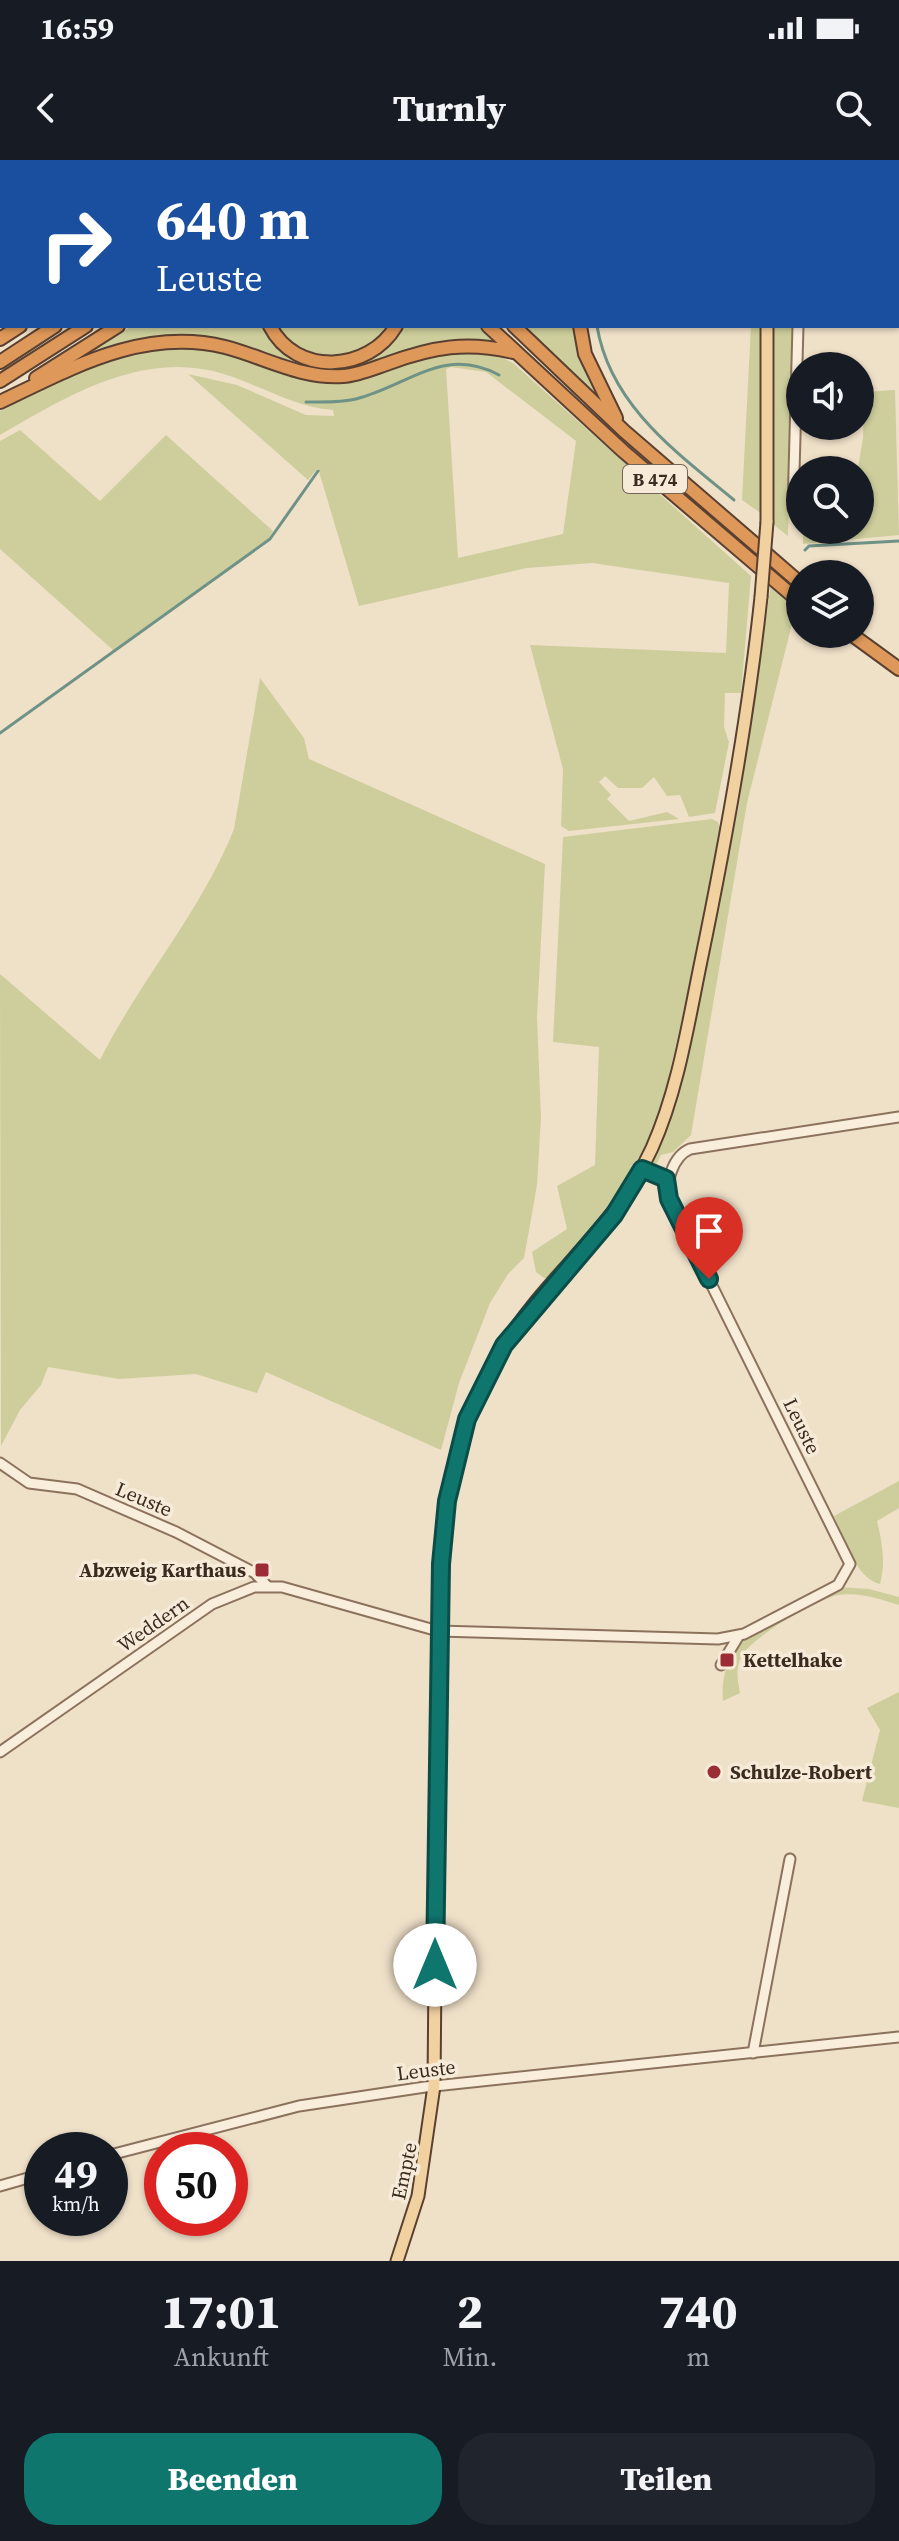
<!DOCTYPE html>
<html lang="de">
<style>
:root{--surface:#171b24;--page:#20242c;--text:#f1f3f6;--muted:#9ea1a6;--accent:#0f766e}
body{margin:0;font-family:"Source Serif 4",serif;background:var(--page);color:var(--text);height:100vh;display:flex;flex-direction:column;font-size:30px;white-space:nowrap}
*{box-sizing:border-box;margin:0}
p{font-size:26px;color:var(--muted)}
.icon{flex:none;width:44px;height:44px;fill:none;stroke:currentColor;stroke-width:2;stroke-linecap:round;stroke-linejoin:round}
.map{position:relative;height:2101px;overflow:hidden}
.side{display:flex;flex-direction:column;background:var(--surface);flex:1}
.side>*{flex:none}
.banner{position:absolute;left:0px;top:0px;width:900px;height:168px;box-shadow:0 2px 6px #0004;background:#1a4fa0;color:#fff;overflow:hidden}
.controls{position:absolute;left:786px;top:192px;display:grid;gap:16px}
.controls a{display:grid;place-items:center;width:88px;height:88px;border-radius:50%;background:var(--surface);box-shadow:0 2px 6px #0004;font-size:40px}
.speed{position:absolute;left:24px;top:1972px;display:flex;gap:16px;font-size:40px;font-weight:700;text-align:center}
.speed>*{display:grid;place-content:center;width:104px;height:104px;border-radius:50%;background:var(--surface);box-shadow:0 2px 6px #0004;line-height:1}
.speed small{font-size:20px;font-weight:400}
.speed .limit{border:12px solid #d22;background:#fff;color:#111}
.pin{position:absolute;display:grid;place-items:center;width:68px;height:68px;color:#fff;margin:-82px -34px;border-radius:50% 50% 50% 0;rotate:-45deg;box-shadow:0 0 8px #0007}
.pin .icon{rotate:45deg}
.me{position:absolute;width:88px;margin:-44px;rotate:0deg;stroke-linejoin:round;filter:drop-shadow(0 0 6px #0008)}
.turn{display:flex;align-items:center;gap:28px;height:168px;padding:0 24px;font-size:36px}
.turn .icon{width:104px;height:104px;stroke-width:2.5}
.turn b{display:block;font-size:56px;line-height:68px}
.eta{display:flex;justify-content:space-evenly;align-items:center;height:136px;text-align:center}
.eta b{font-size:48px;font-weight:800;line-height:56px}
.primary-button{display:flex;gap:16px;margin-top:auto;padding:16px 24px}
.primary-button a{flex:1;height:92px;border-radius:32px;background:var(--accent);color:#fff;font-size:32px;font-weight:800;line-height:92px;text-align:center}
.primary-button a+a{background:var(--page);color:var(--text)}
.status{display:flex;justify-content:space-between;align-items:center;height:56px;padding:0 40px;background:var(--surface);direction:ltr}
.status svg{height:22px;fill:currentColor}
header{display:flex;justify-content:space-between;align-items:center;height:104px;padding:0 24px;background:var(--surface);font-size:36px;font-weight:800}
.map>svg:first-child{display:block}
.green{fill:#cdce9c;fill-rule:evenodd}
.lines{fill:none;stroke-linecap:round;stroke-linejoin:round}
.stream{stroke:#6f9287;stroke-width:3}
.minor-casing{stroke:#8c725d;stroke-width:13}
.major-casing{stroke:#5a4031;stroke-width:15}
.highway-casing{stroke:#5a4031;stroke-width:16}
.minor{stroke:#f9eedc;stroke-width:9}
.major{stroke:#f2d1a1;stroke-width:11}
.highway{stroke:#de985a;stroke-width:12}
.major-bridge-casing{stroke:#5a4031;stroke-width:15;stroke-linecap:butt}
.major-bridge{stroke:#f2d1a1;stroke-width:11}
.route-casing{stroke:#0a4d48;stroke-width:20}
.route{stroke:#0f766e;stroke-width:14}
.poi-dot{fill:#9c2c36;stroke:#f6ebd8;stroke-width:3}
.labels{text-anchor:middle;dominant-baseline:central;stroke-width:7;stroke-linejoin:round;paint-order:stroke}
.shield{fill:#f6ebd8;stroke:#746557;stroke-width:2}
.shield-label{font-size:18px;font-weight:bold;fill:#3c2b20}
.street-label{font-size:20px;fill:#3c2b20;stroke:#f6ebd8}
.poi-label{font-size:20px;font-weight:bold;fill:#3c2b20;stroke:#f6ebd8;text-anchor:start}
</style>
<div class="status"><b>16:59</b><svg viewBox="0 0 49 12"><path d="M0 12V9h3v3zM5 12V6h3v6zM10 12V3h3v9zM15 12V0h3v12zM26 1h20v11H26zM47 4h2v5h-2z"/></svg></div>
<header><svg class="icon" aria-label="back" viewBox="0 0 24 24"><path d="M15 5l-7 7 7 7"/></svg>Turnly<svg class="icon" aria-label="search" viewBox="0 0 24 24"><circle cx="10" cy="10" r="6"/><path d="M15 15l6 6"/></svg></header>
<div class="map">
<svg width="899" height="2101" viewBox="0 0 899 2101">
<rect width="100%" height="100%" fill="#efe0c8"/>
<g class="green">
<path d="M 132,166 L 264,166 L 276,183 L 346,206 L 401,166 L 478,166 L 492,180 L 447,180 L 364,206 L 328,211 L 205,177 L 149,177 L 92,191 Z"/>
<path d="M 277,166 L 387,166 C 359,205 305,204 277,166 Z"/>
<path d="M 525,166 L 575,166 L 596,236 L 595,237 Z"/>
<path d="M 751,166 L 763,166 L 762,354 L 742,340 Z"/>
<path d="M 773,166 L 794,166 L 788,376 L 774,365 Z"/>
<path d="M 184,186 L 214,189 L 315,220 L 457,189 L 494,194 L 513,203 L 751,416 L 741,533 L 725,533 L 724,567 L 729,582 L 715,653 L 689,657 L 680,635 L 667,636 L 654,617 L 642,628 L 618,628 L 605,616 L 599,622 L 611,635 L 607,639 L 629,661 L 667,652 L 679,659 L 569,671 L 561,666 L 563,609 L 530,485 L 726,493 L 729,423 L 592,403 L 527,408 L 359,446 L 318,308 L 308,320 L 188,214 L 237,225 L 306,255 L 334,256 L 333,250 C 293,247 262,226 224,214 C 143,189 67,236 0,275 L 0,251 L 51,223 L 128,192 ZM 451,207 L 486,212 L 576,281 L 563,374 L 458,398 L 446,209 Z"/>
<path d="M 895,230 L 899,375 L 803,384 L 803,370 L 860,370 L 860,310 L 852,309 L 858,308 L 863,278 L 864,232 Z"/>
<path d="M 20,270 L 100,341 L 166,275 L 273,371 L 269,378 L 113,490 L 0,389 L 0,281 Z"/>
<path d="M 771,423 L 797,444 L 747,643 L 691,975 L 673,992 L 661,995 L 654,1009 L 652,998 L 712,769 L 738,651 Z"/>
<path d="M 260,518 L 304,578 L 309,599 L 545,704 L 537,857 L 541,958 L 537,1025 L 528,1076 L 524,1098 L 508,1114 L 490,1143 L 459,1223 L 441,1290 L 266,1212 L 257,1233 L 196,1214 L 119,1219 L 48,1207 L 41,1225 L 20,1250 L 1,1286 L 0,814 L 100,900 C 140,820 201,752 234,669 Z"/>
<path d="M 712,659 L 718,662 L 723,675 L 660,956 L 644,994 L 617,1041 L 550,1118 L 544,1118 L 536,1112 L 532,1092 L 567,1069 L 557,1026 L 595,1005 L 599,887 L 553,882 L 563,677 Z"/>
<path d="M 899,1321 L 899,1348 L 877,1361 C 882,1382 886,1402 880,1424 C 855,1418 844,1377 834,1356 Z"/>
<path d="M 839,1427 L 869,1429 L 899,1437 L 899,1445 C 879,1439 860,1432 839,1435 C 818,1438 750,1478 741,1497 C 735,1510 738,1521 740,1533 L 723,1541 C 717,1470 787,1454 839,1427 Z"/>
<path d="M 899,1532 L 899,1648 L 862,1641 L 880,1570 L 867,1548 Z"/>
</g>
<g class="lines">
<g class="stream">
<path d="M 898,61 L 899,61"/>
<path d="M 597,166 C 610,245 676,292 734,340"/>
<path d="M 306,242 C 323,242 340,243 356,239 C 408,226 444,185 499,215"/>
<path d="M 805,390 L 809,386 L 899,381"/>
<path d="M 0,573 L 270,379 L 318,311"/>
</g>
<g class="minor-casing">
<g id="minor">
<path d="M 799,0 L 799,2"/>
<path d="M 793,349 L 798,166"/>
<path d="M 642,1009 L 666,1019"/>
<path d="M 0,1303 L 29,1323 L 77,1329 L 176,1372 L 255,1413 L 267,1426"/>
<path d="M 721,1505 L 738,1477"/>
<path d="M 0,1592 L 212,1444 L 254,1427 L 282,1427 L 438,1471 L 718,1479 L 744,1474 L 838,1425 L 850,1404 L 669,1039 C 665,1023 673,996 690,989 L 899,957"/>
<path d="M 753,1893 L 790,1699"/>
<path d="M 110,1995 L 299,1946 L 425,1927 L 899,1877"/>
<path d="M 0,2026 L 42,2014"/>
</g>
</g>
<g class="major-casing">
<g id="major">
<path d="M 754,0 L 755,2"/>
<path d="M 767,362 L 767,166"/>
<path d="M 397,2101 L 418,2036 L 434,1926 L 438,1471 C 442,1370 449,1273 504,1186 C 548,1114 615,1069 652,988 C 678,930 688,864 701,801 C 726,680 748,560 761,437"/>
</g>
</g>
<g class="highway-casing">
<g id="highway">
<path d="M 130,0 L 131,2"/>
<path d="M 348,0 L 350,2"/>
<path d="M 558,0 L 559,2"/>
<path d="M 95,2 L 96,0"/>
<path d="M 287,2 L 291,0"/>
<path d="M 325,2 L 328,0"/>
<path d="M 361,2 L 365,0"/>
<path d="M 400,2 L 403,0"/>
<path d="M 595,2 L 595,0"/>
<path d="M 270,166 C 296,217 369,212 396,166"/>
<path d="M 488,166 L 623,291 L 800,442"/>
<path d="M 514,166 L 624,271 L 800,423"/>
<path d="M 580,166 L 585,194 L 616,258"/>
<path d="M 0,179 L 20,166"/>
<path d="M 0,202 L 55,166"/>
<path d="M 36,218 L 118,166"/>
<path d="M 0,221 L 86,166"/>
<path d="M 0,242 C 72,208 143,167 225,187 C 264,197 301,219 343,216 C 358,215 374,208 389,203 C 433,187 467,181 513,192"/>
<path d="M 851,474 L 899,509"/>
</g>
</g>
<use href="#minor" class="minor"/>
<use href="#major" class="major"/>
<use href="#highway" class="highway"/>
<g class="major-bridge-casing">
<path id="major-bridge" d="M 761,437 L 767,362"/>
</g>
<use href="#major-bridge" class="major-bridge"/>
</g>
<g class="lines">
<g class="route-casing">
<path id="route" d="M 435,1805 L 441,1404 L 447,1341 L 467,1259 L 504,1185 L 614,1055 L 642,1009 L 666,1019 L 669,1039 L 709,1119"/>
</g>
<use href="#route" class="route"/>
</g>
<g class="poi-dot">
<rect x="254" y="1402" width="16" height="16" rx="4"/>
<rect x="719" y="1492" width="16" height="16" rx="4"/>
<circle cx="714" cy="1612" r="8"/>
</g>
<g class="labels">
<rect class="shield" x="623" y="305" width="64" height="28" rx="6"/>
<g class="shield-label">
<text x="655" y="319">B 474</text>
</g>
<g class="street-label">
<text transform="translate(802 1266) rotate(64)">Leuste</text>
<text transform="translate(144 1339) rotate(23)">Leuste</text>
<text transform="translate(153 1464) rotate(-35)">Weddern</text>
<text transform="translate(426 1910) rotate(-7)">Leuste</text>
<text transform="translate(404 2011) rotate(-78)">Empte</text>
</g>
<g class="poi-label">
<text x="246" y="1410" text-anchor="end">Abzweig Karthaus</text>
<text x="743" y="1500">Kettelhake</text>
<text x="730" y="1612">Schulze-Robert</text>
</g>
</g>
</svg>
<div class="controls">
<a><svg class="icon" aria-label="sound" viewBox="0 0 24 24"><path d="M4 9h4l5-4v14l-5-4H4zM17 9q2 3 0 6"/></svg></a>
<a><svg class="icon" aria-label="search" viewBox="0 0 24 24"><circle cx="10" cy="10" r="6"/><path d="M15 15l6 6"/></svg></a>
<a><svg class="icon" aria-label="layers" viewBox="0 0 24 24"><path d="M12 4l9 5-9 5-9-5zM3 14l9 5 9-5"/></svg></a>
</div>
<div class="speed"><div>49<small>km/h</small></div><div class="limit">50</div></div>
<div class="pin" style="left:709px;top:1119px;background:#d93025"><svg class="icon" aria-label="arrive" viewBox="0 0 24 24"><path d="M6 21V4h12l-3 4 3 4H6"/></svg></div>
<svg class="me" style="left:435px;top:1805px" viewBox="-20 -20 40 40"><circle r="19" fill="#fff"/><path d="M0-13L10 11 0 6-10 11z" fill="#0f766e"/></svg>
<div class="banner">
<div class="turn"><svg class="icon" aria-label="right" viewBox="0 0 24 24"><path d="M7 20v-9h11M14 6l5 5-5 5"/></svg><div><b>640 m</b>Leuste</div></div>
</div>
</div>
<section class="side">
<div class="eta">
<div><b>17:01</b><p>Ankunft</p></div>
<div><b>2</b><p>Min.</p></div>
<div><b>740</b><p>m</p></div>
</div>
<div class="primary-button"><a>Beenden</a><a>Teilen</a></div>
</section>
